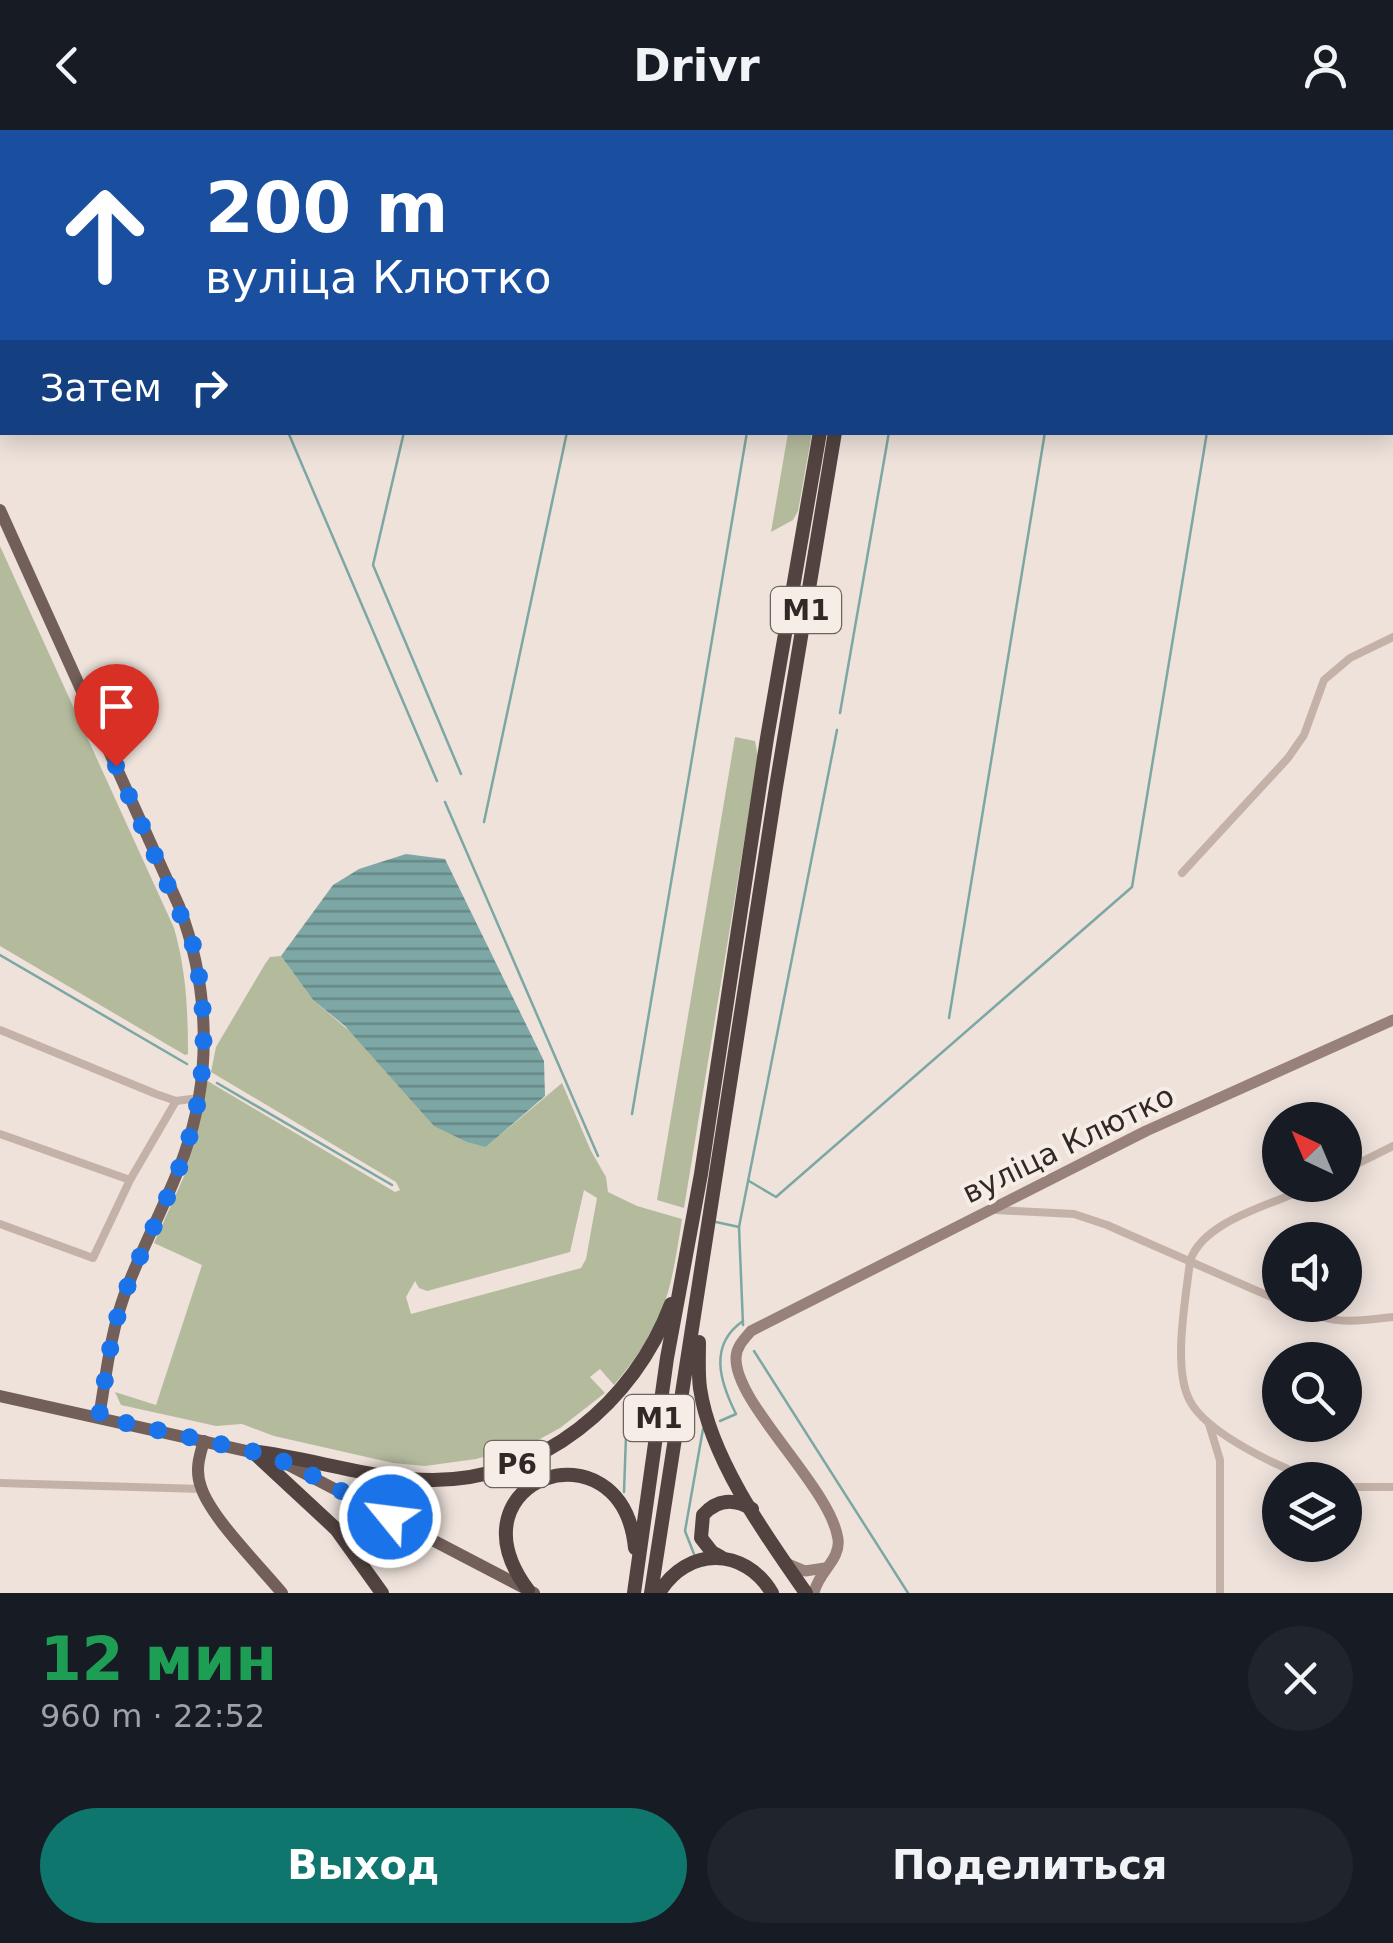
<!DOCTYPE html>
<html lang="ru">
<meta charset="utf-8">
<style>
:root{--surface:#171b24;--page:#20242c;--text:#f1f3f6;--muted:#9ea1a6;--accent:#0f766e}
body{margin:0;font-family:"DejaVu Sans",sans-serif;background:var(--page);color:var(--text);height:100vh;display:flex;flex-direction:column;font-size:38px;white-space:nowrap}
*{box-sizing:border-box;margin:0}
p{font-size:32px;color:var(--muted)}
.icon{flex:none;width:55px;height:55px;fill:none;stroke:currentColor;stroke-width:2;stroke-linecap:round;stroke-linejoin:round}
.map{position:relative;height:1463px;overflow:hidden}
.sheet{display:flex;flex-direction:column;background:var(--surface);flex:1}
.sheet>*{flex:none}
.guide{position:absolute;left:0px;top:0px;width:1395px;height:305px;box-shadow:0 5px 25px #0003;background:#1a4fa0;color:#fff;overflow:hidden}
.needle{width:65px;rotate:316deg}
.fabs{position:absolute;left:1262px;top:972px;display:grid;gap:20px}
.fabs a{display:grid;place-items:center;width:100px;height:100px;border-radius:50%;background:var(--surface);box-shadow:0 5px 25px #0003;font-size:50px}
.pin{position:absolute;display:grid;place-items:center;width:85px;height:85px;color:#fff;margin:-102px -42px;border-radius:50% 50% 50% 0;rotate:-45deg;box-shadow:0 0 10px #0007}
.pin .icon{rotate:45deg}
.me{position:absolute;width:110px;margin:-55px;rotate:299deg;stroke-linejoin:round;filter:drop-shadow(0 0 8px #0008)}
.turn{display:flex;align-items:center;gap:35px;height:210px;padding:0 40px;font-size:45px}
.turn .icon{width:130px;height:130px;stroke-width:2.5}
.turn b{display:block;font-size:70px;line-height:85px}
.then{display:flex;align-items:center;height:95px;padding:0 40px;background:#0003;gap:20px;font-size:38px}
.round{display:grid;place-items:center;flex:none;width:105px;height:105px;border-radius:52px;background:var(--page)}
.head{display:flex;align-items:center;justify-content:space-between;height:170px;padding:0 40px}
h1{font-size:60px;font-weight:800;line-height:75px;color:#1e9e55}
.action{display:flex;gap:20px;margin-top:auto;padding:20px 40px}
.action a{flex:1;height:115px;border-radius:60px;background:var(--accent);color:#fff;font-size:40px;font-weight:800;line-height:115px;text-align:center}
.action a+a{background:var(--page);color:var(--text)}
header{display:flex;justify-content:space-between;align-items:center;height:130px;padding:0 40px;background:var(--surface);font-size:45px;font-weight:800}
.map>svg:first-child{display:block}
.green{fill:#b4bb9d;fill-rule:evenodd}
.water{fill:url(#water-rules)}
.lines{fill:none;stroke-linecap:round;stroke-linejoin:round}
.stream{stroke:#7da7a4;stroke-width:2.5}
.street{stroke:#c4b2a8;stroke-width:8}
.secondary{stroke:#97817a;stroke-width:11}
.primary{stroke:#725f5a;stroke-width:12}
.highway{stroke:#524340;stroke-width:14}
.route{stroke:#1a73e8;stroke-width:18;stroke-dasharray:0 32.4}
.labels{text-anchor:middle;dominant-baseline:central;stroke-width:8;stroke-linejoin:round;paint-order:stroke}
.shield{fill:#f6ede6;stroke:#6d6460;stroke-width:2.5}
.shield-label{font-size:28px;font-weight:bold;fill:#322927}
.street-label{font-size:30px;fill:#322927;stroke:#f6ede6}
</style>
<header><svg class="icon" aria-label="back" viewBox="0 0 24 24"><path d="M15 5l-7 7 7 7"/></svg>Drivr<svg class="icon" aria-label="person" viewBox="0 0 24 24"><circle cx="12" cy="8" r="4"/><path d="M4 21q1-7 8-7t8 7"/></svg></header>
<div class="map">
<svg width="1393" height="1463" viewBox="0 0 1393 1463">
<defs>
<pattern id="water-rules" width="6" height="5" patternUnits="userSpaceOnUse" patternTransform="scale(2.5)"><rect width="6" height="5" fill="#7da7a4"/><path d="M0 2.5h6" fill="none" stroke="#678886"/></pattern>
</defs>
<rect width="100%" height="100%" fill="#eee2db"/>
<g class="green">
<path d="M 788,303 L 812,303 L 798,381 L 793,390 L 771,402 Z"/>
<path d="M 0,416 L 174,798 C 186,840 188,880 188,924 L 185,925 L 0,816 Z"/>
<path d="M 735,607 L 755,611 L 758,627 L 684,1078 L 657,1070 Z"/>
<path d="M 281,826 L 313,870 L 486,1017 L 562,953 L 591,1021 L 606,1047 L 608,1062 L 637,1076 L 682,1089 C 670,1167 665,1194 614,1255 L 600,1239 L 590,1247 L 605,1263 L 560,1298 L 531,1314 L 476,1329 L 425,1336 L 393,1333 L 274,1306 L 242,1294 L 216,1296 L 121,1275 L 115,1262 L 156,1275 L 202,1135 L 154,1113 L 186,1042 L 206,950 L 395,1062 L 400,1060 L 396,1052 L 211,942 L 216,917 L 265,834 L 270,827 ZM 584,1060 L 597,1068 L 586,1129 L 581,1138 L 411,1184 L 406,1167 L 415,1151 L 419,1158 L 427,1161 L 570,1122 Z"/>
</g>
<path class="water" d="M 406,724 L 445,729 L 544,931 L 545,966 L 486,1017 L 467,1012 L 434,996 L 345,896 L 313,870 L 281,826 L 333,755 L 359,739 Z"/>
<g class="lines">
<g class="stream">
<path d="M 159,0 L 160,2"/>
<path d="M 1225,0 L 1234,2"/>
<path d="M 376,2 L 382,0"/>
<path d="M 472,2 L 473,0"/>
<path d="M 631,2 L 632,0"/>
<path d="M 798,2 L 798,0"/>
<path d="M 941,2 L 941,0"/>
<path d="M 1094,2 L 1095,0"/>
<path d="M 1392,57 L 1393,57"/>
<path d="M 1392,93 L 1393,94"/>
<path d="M 288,302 L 437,651"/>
<path d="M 404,302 L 373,435 L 461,644"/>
<path d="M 840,583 L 889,302"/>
<path d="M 445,672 L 598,1026"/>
<path d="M 484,692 L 567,302"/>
<path d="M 0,825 L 187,934"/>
<path d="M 949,888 L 1045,302"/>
<path d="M 217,953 L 392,1055"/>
<path d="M 632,984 L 747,302"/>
<path d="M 749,1051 L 776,1067 L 1132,757 L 1207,302"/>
<path d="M 716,1092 L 739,1097"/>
<path d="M 743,1195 L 739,1097 L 837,600"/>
<path d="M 754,1221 L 908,1463"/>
<path d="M 720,1291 L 736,1284 C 720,1252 708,1215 743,1191"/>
<path d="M 624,1362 L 627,1277"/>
<path d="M 694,1424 L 685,1401 L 703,1299"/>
</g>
<g class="street">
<path d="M 1354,0 L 1356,2"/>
<path d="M 1392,41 L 1393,41"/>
<path d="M 1182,743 L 1288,628 L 1304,605 L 1324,550 L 1350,528 L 1393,507"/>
<path d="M 0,900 L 156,964 L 176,971 L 199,968"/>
<path d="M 0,1004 L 130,1050"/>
<path d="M 1345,1040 L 1393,1016"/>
<path d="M 1314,1055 C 1276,1074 1204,1089 1190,1131 C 1186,1168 1172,1238 1190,1271 C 1207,1304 1281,1338 1315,1350"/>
<path d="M 996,1080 L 1074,1084 L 1107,1095 L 1280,1171"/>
<path d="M 0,1094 L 93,1128 L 130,1050 L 176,971"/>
<path d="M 1289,1175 C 1333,1194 1347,1193 1393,1187"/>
<path d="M 1209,1294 L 1220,1330 L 1220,1463"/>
<path d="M 0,1353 L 201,1359"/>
<path d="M 1345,1357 L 1393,1357"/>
</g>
<g class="secondary">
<path d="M 786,1433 L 805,1441 L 825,1438"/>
<path d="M 814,1463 C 818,1442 841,1430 838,1409 C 831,1358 735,1274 736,1228 C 736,1217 744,1209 751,1201 L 1146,1001 L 1393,890"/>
</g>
<g class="primary">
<path d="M 0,380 L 179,776 C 209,855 213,944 184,1025 C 167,1073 141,1118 124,1166 C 110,1205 106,1247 99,1287"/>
<path d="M 0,1266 L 260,1324"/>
<path d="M 204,1311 C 199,1327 195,1341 201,1357 C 211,1388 260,1436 282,1463"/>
<path d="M 279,1330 L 534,1463"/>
</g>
<g class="highway">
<path d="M 872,2 L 872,0"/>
<path d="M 889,2 L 889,0"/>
<path d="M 699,1212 C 699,1227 698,1243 700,1258 C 710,1328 766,1406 806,1463"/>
<path d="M 251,1321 C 312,1328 372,1350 433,1350 C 541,1350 634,1273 671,1174"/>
<path d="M 252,1321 L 336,1399 L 382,1463"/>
<path d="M 721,1427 L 712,1422 L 701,1408 L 703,1385 C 717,1369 734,1368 752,1379"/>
<path d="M 528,1460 C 445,1348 622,1289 635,1418"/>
<path d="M 634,1463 L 667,1228 L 701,1044 L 767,608 L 820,302"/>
<path d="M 651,1463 L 776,657 L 835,302"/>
<path d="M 659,1463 C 687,1416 745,1417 772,1463"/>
</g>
</g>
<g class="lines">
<path class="route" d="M 116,636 L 192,811 C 209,881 208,955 184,1024 C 168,1073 141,1118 124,1166 C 110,1205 106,1247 99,1287 L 251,1321 L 291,1334 L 390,1387"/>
</g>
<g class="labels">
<g class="shield">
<rect x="771" y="457" width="70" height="46" rx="8"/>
<rect x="624" y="1265" width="70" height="46" rx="8"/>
<rect x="484.5" y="1311" width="65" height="46" rx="8"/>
</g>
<g class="shield-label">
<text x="806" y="480">М1</text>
<text x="659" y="1288">М1</text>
<text x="517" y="1334">Р6</text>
</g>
<g class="street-label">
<text transform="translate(1068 1014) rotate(-26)">вуліца Клютко</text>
</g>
</g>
</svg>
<div class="fabs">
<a><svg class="needle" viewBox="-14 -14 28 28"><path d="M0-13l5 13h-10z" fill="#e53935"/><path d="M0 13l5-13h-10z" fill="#9ea1a6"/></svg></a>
<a><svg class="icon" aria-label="sound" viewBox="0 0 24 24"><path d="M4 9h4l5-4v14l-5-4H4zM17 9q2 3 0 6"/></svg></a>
<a><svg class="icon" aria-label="search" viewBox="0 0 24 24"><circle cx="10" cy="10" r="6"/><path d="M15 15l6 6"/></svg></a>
<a><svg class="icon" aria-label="layers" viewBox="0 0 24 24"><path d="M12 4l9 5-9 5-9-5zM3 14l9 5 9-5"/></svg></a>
</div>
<div class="pin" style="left:116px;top:636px;background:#d93025"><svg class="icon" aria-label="arrive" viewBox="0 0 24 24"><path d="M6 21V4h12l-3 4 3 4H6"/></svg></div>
<svg class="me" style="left:390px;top:1387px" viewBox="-20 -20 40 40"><circle r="17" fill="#1a73e8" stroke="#fff" stroke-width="3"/><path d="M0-11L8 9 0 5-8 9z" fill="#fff"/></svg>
<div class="guide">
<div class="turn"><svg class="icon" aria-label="ahead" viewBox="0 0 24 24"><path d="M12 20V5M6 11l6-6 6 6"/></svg><div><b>200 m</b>вуліца Клютко</div></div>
<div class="then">Затем<svg class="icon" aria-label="right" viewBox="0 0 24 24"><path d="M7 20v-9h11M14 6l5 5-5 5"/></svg></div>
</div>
</div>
<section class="sheet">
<div class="head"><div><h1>12 мин</h1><p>960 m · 22:52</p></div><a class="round"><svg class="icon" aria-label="close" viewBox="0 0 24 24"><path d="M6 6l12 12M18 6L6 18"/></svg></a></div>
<div class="action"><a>Выход</a><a>Поделиться</a></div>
</section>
